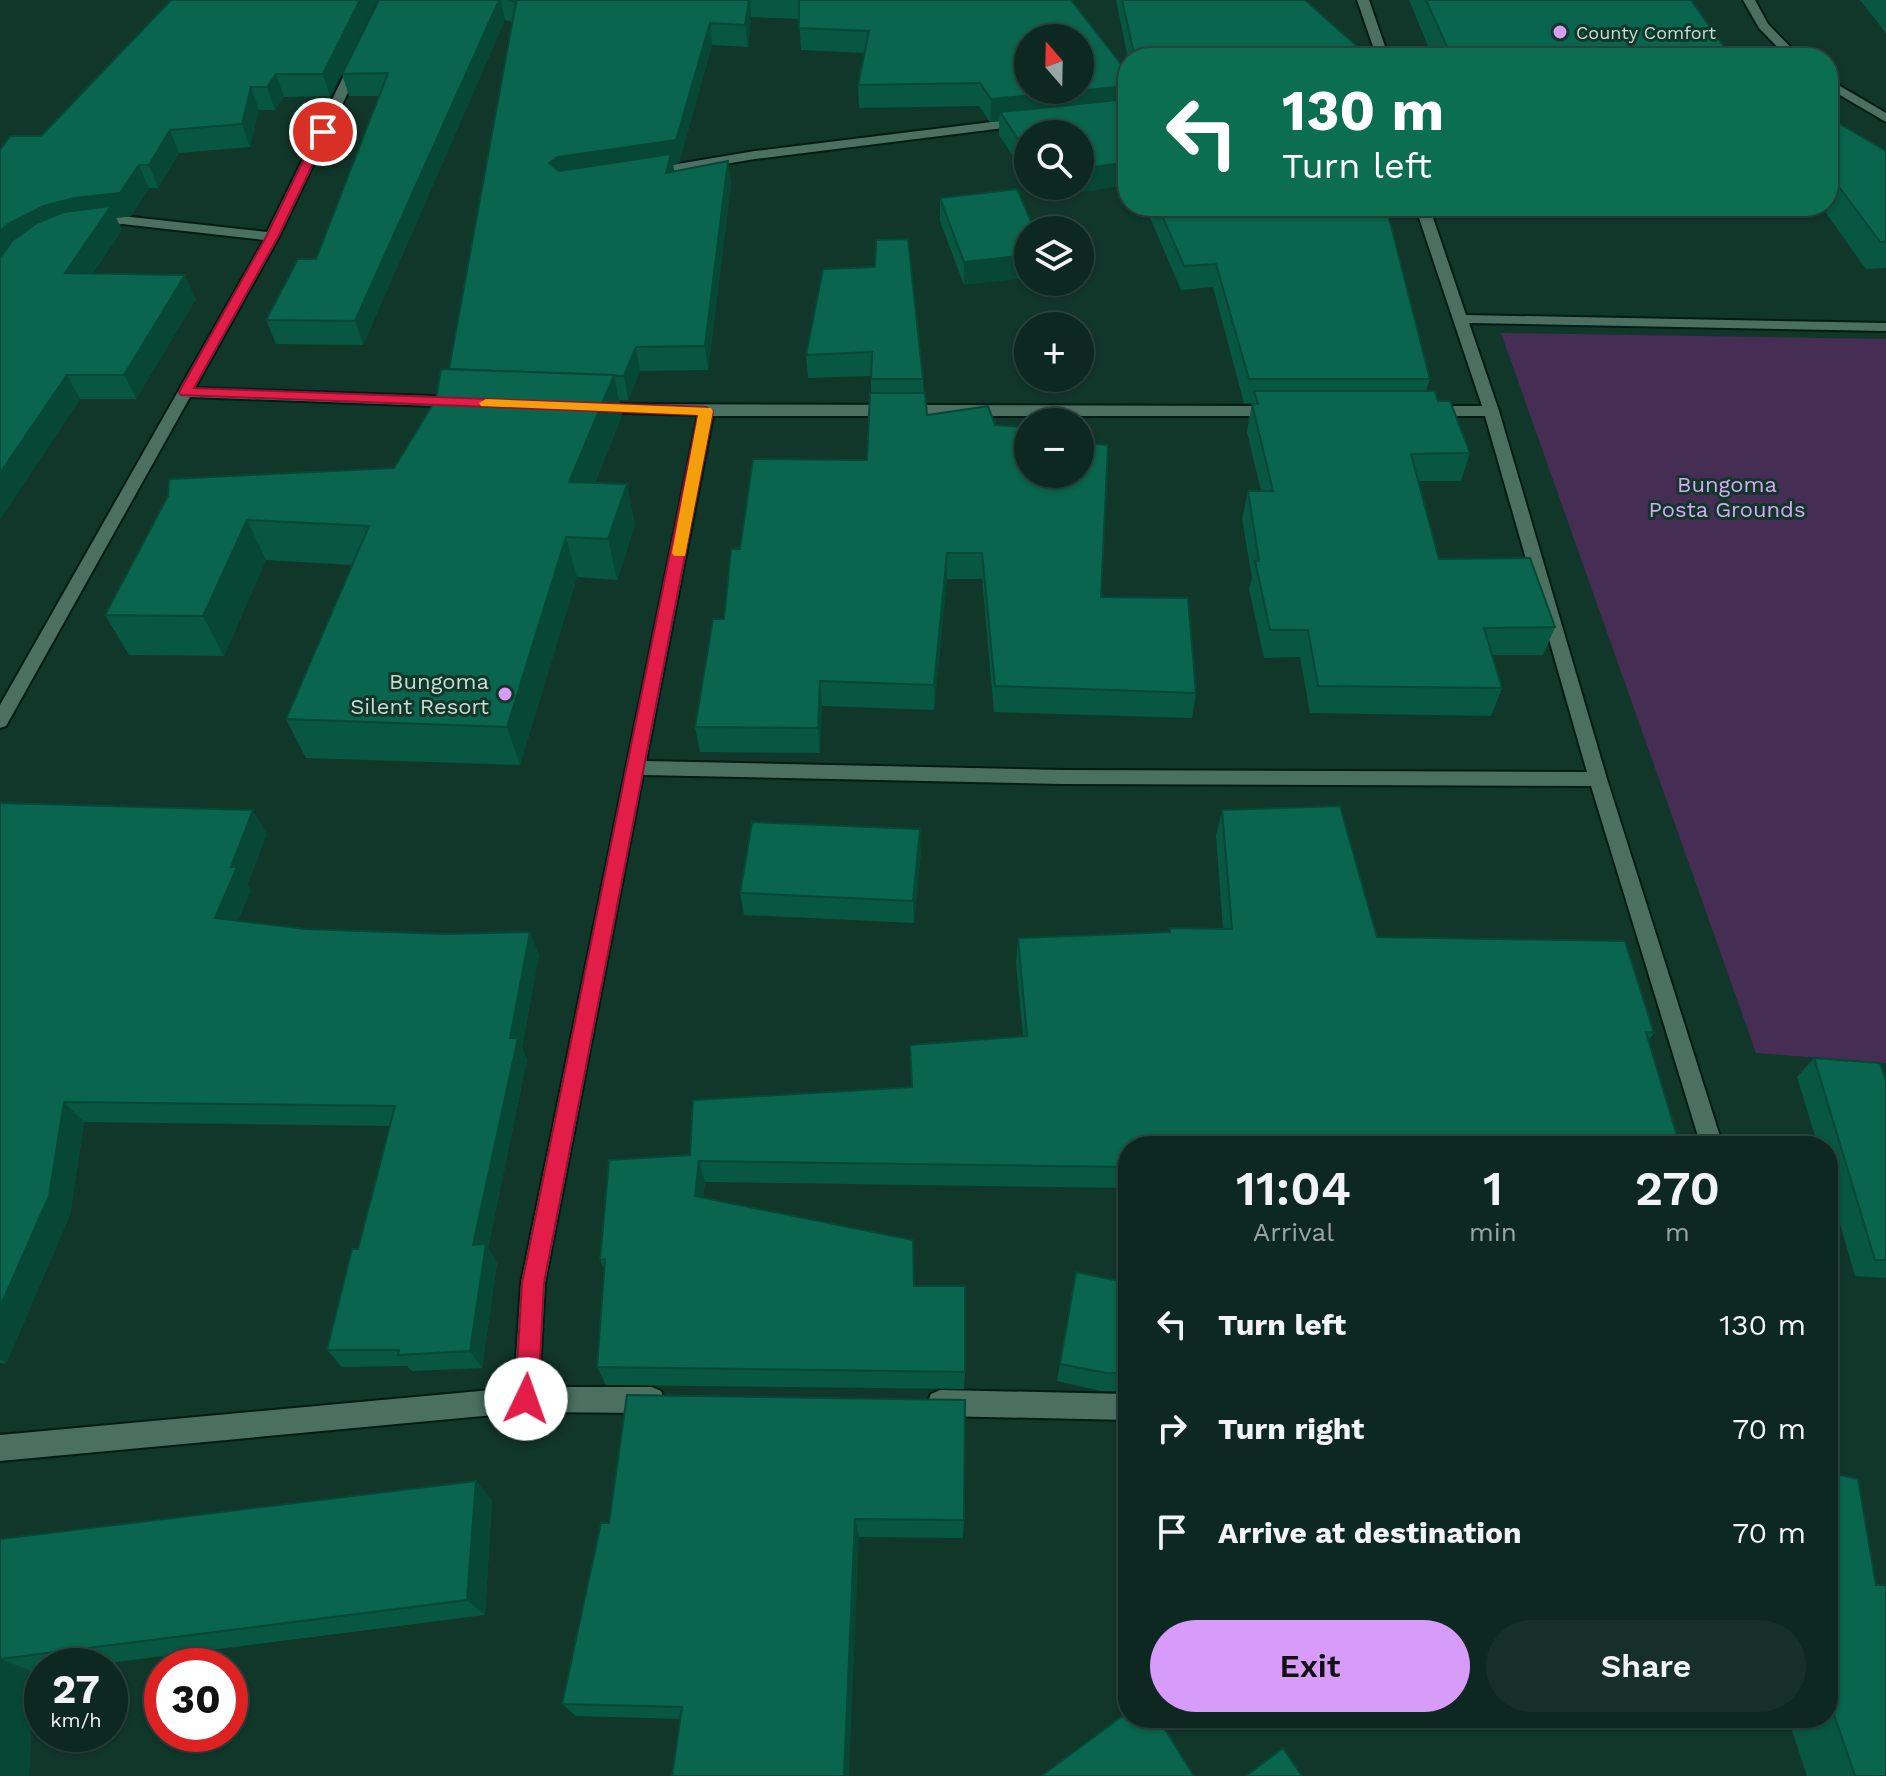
<!DOCTYPE html>
<meta charset="utf-8">
<style>
:root{--surface:#0d2820;--page:#163029;--text:#f1f3f6;--muted:#9aa6a5;--line:#2d443e;--accent:#d79bf9}
body{margin:0;font-family:"Work Sans",sans-serif;background:var(--page);color:var(--text);height:100vh;display:flex;flex-direction:column;font-size:30px;white-space:nowrap}
*{box-sizing:border-box;margin:0}
p{font-size:26px;color:var(--muted)}
.icon{flex:none;width:44px;height:44px;fill:none;stroke:currentColor;stroke-width:2;stroke-linecap:round;stroke-linejoin:round}
.map{position:relative;flex:1;overflow:hidden}
.panel{position:absolute;left:1118px;top:1136px;width:720px;height:592px;display:flex;flex-direction:column;background:var(--surface);border-radius:32px;box-shadow:0 2px 6px #0004,0 0 0 2px var(--line)}
.panel>*{flex:none}
.hud{position:absolute;left:1118px;top:48px;width:720px;height:168px;border-radius:32px;box-shadow:0 2px 6px #0004,0 0 0 2px var(--line);background:#0b6e4f;color:#fff;overflow:hidden}
.needle{width:52px;rotate:340deg}
.buttons{position:absolute;left:1014px;top:24px;display:grid;gap:16px}
.buttons a{display:grid;place-items:center;width:80px;height:80px;border-radius:50%;background:var(--surface);box-shadow:0 2px 6px #0004,0 0 0 2px var(--line);font-size:40px}
.speed{position:absolute;left:24px;top:1648px;display:flex;gap:16px;font-size:40px;font-weight:700;text-align:center}
.speed>*{display:grid;place-content:center;width:104px;height:104px;border-radius:50%;background:var(--surface);box-shadow:0 2px 6px #0004,0 0 0 2px var(--line);line-height:1}
.speed small{font-size:20px;font-weight:400}
.speed .limit{border:12px solid #d22;background:#fff;color:#111}
.pin{position:absolute;display:grid;place-items:center;width:68px;height:68px;color:#fff;margin:-34px;border:4px solid #fff;border-radius:50%;box-shadow:0 2px 8px #0007}
.me{position:absolute;width:88px;margin:-44px;rotate:3deg;stroke-linejoin:round;filter:drop-shadow(0 0 6px #0008)}
.turn{display:flex;align-items:center;gap:28px;height:168px;padding:0 32px;font-size:36px}
.turn .icon{width:104px;height:104px;stroke-width:2.5}
.turn b{display:block;font-size:56px;line-height:68px}
.eta{display:flex;justify-content:space-evenly;align-items:center;height:136px;text-align:center}
.eta b{font-size:48px;font-weight:600;line-height:56px}
.action{display:flex;gap:16px;margin-top:auto;padding:16px 32px}
.action a{flex:1;height:92px;border-radius:48px;background:var(--accent);color:#111;font-size:32px;font-weight:600;line-height:92px;text-align:center}
.action a+a{background:var(--page);color:var(--text)}
ul{padding:0;list-style:none}
li{display:flex;align-items:center;gap:24px;height:104px;padding:0 32px}
li div{flex:1}
li b{display:block;font-size:30px}
li em{font-style:normal}
.map>svg:first-child{display:block}
.green{fill:#462d54}
.lines{fill:none;stroke-linecap:round;stroke-linejoin:round}
.minor-casing{stroke:#021c13;stroke-width:4}
.tertiary-casing{stroke:#021c13;stroke-width:4}
.minor{fill:#4b7062;fill-rule:evenodd}
.tertiary{fill:#4b7062;fill-rule:evenodd}
.wall{fill:#085742}
.shaded-wall{fill:#064736}
.building{fill:#09654d;stroke:#064736;stroke-width:2;fill-rule:evenodd}
.route{fill:#e11d48;stroke:#92132f;stroke-width:2}
.slow{fill:#f59e0b}
.poi-dot{fill:#d79bf9;stroke:#11362a;stroke-width:3}
.labels{text-anchor:middle;dominant-baseline:central;stroke-width:6;stroke-linejoin:round;paint-order:stroke}
.far-poi-label{font-size:18px;fill:#caddd5;stroke:#11362a;text-anchor:start}
.park-label{font-size:22px;fill:#d8a8f4;stroke:#11362a}
.poi-label{font-size:22px;fill:#caddd5;stroke:#11362a;text-anchor:end}
</style>
<div class="map">
<svg width="1886" height="1776" viewBox="0 0 1886 1776">
<rect width="100%" height="100%" fill="#11362a"/>
<path class="green" d="M 1501,333 L 1886,339 L 1886,1063 L 1756,1053 Z"/>
<g class="lines">
<g class="minor-casing">
<g id="minor">
<path d="M 1357,0 L 1369,0 L 1389,58 L 1377,58 Z"/>
<path d="M 357,58 L 363,61 L 279,237 L 195,388 L 461,397 L 469,402 L 461,407 L 190,397 L 6,726 L 0,728 L 0,705 L 264,240 L 122,224 L 93,229 L 86,225 L 122,216 L 267,232 L 351,61 Z"/>
<path d="M 1024,118 L 1030,122 L 1028,125 L 755,159 L 648,177 L 642,173 L 648,169 L 755,151 Z"/>
<path d="M 1415,206 L 1429,206 L 1466,315 L 1886,323 L 1886,331 L 1469,323 L 1499,411 L 1607,779 L 1723,1146 L 1701,1146 L 1591,786 L 1062,784 L 643,775 L 545,1283 L 539,1387 L 652,1387 L 661,1391 L 665,1400 L 661,1409 L 652,1413 L 526,1412 L 0,1461 L 0,1435 L 514,1388 L 521,1283 L 698,415 L 596,412 L 591,410 L 591,404 L 1276,406 L 1284,411 L 1276,416 L 713,416 L 646,761 L 1062,770 L 1587,772 L 1485,416 L 1428,416 L 1420,411 L 1428,406 L 1482,406 Z"/>
<path d="M 940,1390 L 1128,1394 L 1128,1420 L 940,1416 L 931,1412 L 927,1403 L 931,1394 Z"/>
</g>
</g>
<g class="tertiary-casing">
<g id="tertiary">
<path d="M 1743,0 L 1755,0 L 1768,24 L 1801,58 L 1788,58 L 1759,28 Z"/>
<path d="M 1828,79 L 1886,113 L 1886,122 L 1828,88 Z"/>
</g>
</g>
<use href="#minor" class="minor"/>
<use href="#tertiary" class="tertiary"/>
</g>
<g class="wall">
<path d="M 171,0 L 377,0 L 330,96 L 284,97 L 275,110 L 259,110 L 250,147 L 179,153 L 158,188 L 149,188 L 131,216 L 116,218 L 122,230 L 93,273 L 196,299 L 136,399 L 80,399 L 0,519 L 0,150 L 41,136 Z"/>
<path d="M 379,0 L 1071,0 L 1128,73 L 1128,185 L 1041,198 L 1033,186 L 1080,186 L 1028,134 L 1028,179 L 999,135 L 999,121 L 990,122 L 979,106 L 859,108 L 858,85 L 865,53 L 801,50 L 799,19 L 751,17 L 748,47 L 712,45 L 679,163 L 673,164 L 674,171 L 728,161 L 731,184 L 708,370 L 640,371 L 628,400 L 619,400 L 622,415 L 595,483 L 635,525 L 617,580 L 577,577 L 520,765 L 306,758 L 286,719 L 352,565 L 266,560 L 224,656 L 129,655 L 105,615 L 168,496 L 394,468 L 436,399 L 449,369 L 512,22 L 505,20 L 363,345 L 276,344 L 266,320 L 316,259 L 379,96 L 349,96 L 342,74 Z"/>
<path d="M 1116,0 L 1305,0 L 1357,46 L 1354,58 L 1128,58 Z"/>
<path d="M 1409,0 L 1691,0 L 1732,58 L 1433,58 Z"/>
<path d="M 1860,0 L 1886,0 L 1886,33 Z"/>
<path d="M 1828,117 L 1886,151 L 1886,268 L 1866,269 L 1821,206 L 1828,206 Z"/>
<path d="M 1017,189 L 964,285 L 940,221 L 940,198 Z"/>
<path d="M 1145,206 L 1386,206 L 1430,379 L 1426,391 L 1438,401 L 1470,453 L 1461,481 L 1418,481 L 1439,559 L 1555,627 L 1543,655 L 1492,655 L 1502,688 L 1491,716 L 1310,713 L 1300,657 L 1264,658 L 1249,589 L 1252,578 L 1242,519 L 1248,491 L 1261,491 L 1247,432 L 1252,403 L 1244,403 L 1213,287 L 1181,290 Z"/>
<path d="M 823,269 L 923,379 L 924,393 L 927,415 L 995,425 L 1101,597 L 1196,693 L 1192,718 L 994,712 L 982,579 L 947,579 L 934,710 L 822,706 L 820,753 L 700,752 L 695,727 L 724,619 L 740,549 L 867,460 L 871,393 L 871,376 L 808,378 L 806,355 Z"/>
<path d="M 0,803 L 267,834 L 247,885 L 251,890 L 238,921 L 539,954 L 522,1048 L 527,1060 L 488,1248 L 497,1263 L 482,1368 L 412,1371 L 407,1366 L 342,1367 L 327,1350 L 358,1249 L 390,1126 L 84,1122 L 70,1215 L 6,1364 L 0,1363 Z"/>
<path d="M 1222,810 L 1377,937 L 1654,1033 L 1648,1041 L 1128,1146 L 1128,1188 L 705,1182 L 703,1198 L 915,1286 L 965,1372 L 964,1389 L 606,1385 L 597,1367 L 604,1268 L 600,1260 L 690,1155 L 912,1087 L 910,1045 L 1023,1036 L 1016,963 L 1018,938 L 1169,933 L 1170,928 L 1223,929 L 1216,836 Z"/>
<path d="M 921,851 L 914,923 L 744,915 L 740,893 Z"/>
<path d="M 1814,1058 L 1886,1081 L 1886,1278 L 1855,1276 L 1828,1182 L 1828,1146 L 1818,1146 L 1797,1077 Z"/>
<path d="M 1076,1272 L 1128,1283 L 1128,1391 L 1101,1391 L 1057,1381 Z"/>
<path d="M 627,1395 L 964,1520 L 963,1538 L 859,1537 L 680,1719 L 576,1716 L 562,1704 L 609,1523 Z"/>
<path d="M 1828,1472 L 1876,1585 L 1886,1776 L 1807,1776 L 1788,1718 L 1828,1718 Z"/>
<path d="M 492,1500 L 485,1615 L 85,1666 L 42,1666 L 42,1672 L 34,1672 L 29,1776 L 0,1776 L 0,1539 Z"/>
</g>
<g class="shaded-wall">
<path d="M 360,0 L 377,0 L 330,96 L 323,74 Z"/>
<path d="M 499,0 L 501,0 L 505,20 L 363,345 L 355,321 Z"/>
<path d="M 749,0 L 750,0 L 751,17 L 748,47 L 745,25 Z"/>
<path d="M 710,23 L 712,45 L 679,163 L 673,164 L 675,177 L 666,173 L 563,180 L 549,163 Z"/>
<path d="M 1357,46 L 1354,58 L 1286,58 Z"/>
<path d="M 276,74 L 284,97 L 275,110 L 267,87 Z"/>
<path d="M 1128,86 L 1128,108 L 1000,112 L 999,121 L 990,122 L 991,99 Z"/>
<path d="M 251,87 L 259,110 L 250,147 L 242,124 Z"/>
<path d="M 170,130 L 179,153 L 158,188 L 149,165 Z"/>
<path d="M 728,161 L 731,184 L 708,370 L 705,346 Z"/>
<path d="M 1128,162 L 1128,185 L 1041,198 L 1041,186 L 1080,186 L 1080,169 Z"/>
<path d="M 139,165 L 149,188 L 131,216 L 116,218 L 122,230 L 77,296 L 0,274 L 0,231 L 8,224 L 44,206 L 74,198 Z"/>
<path d="M 1028,255 L 1028,278 L 964,285 L 964,262 Z"/>
<path d="M 185,275 L 196,299 L 136,399 L 124,375 Z"/>
<path d="M 636,347 L 640,371 L 628,400 L 624,376 Z"/>
<path d="M 67,375 L 80,399 L 0,519 L 0,473 Z"/>
<path d="M 614,375 L 622,415 L 579,522 L 569,482 Z"/>
<path d="M 627,484 L 635,525 L 617,580 L 608,539 Z"/>
<path d="M 247,520 L 266,560 L 224,656 L 203,616 Z"/>
<path d="M 566,537 L 577,577 L 520,765 L 507,727 Z"/>
<path d="M 947,553 L 947,579 L 934,710 L 934,685 Z"/>
<path d="M 820,681 L 822,706 L 820,753 L 818,728 Z"/>
<path d="M 253,810 L 267,834 L 247,885 L 251,890 L 230,941 L 215,918 L 231,867 Z"/>
<path d="M 920,829 L 921,851 L 914,923 L 913,901 Z"/>
<path d="M 530,932 L 539,954 L 522,1048 L 527,1060 L 488,1248 L 497,1263 L 482,1368 L 470,1351 L 473,1245 Z"/>
<path d="M 64,1102 L 84,1122 L 70,1215 L 6,1364 L 0,1359 L 0,1307 Z"/>
<path d="M 699,1161 L 705,1182 L 701,1217 L 695,1196 Z"/>
<path d="M 476,1481 L 492,1500 L 485,1615 L 467,1600 Z"/>
<path d="M 855,1519 L 859,1537 L 849,1776 L 844,1776 Z"/>
<path d="M 0,1659 L 34,1672 L 29,1776 L 0,1776 Z"/>
</g>
<g class="building">
<path d="M 171,0 L 360,0 L 323,74 L 276,74 L 267,87 L 251,87 L 242,124 L 170,130 L 149,165 L 139,165 L 120,193 L 74,198 L 44,206 L 8,224 L 0,231 L 0,150 L 10,136 L 41,136 Z"/>
<path d="M 379,0 L 499,0 L 355,321 L 266,320 L 298,259 L 316,259 L 388,73 L 342,74 Z"/>
<path d="M 508,0 L 749,0 L 745,25 L 710,23 L 676,140 L 558,157 L 549,163 L 559,171 L 671,154 L 666,173 L 728,161 L 705,346 L 636,347 L 624,376 L 449,369 L 516,2 Z"/>
<path d="M 799,0 L 1071,0 L 1128,73 L 1128,86 L 991,99 L 980,83 L 858,85 L 869,31 L 799,28 ZM 1028,38 L 1080,38 L 1080,90 L 1028,90 Z"/>
<path d="M 1122,0 L 1305,0 L 1357,46 L 1286,58 L 1135,58 Z"/>
<path d="M 1426,0 L 1691,0 L 1732,58 L 1452,58 Z"/>
<path d="M 1128,99 L 1128,162 L 1080,169 L 1080,134 L 1028,134 L 1028,154 L 1000,112 Z"/>
<path d="M 1828,117 L 1886,151 L 1886,242 L 1880,242 L 1828,172 Z"/>
<path d="M 1017,189 L 1035,230 L 1028,230 L 1028,255 L 964,262 L 940,198 Z"/>
<path d="M 111,206 L 65,273 L 185,275 L 124,375 L 67,375 L 0,473 L 0,258 L 13,240 L 37,223 L 64,212 Z"/>
<path d="M 1158,206 L 1386,206 L 1430,379 L 1249,379 L 1216,264 L 1184,266 Z"/>
<path d="M 908,239 L 923,379 L 871,379 L 872,352 L 806,355 L 823,269 L 875,267 L 876,240 Z"/>
<path d="M 441,369 L 614,375 L 569,482 L 627,484 L 608,539 L 566,537 L 507,727 L 286,719 L 369,526 L 247,520 L 203,616 L 105,615 L 168,496 L 169,479 L 394,468 L 436,399 Z"/>
<path d="M 1254,391 L 1435,391 L 1438,401 L 1450,401 L 1470,453 L 1411,454 L 1439,559 L 1530,558 L 1555,627 L 1484,628 L 1502,688 L 1318,686 L 1308,630 L 1270,630 L 1255,561 L 1259,561 L 1248,491 L 1273,491 L 1252,404 L 1258,404 Z"/>
<path d="M 870,393 L 925,393 L 927,415 L 988,406 L 995,425 L 1028,427 L 1028,474 L 1080,474 L 1080,443 L 1108,445 L 1101,597 L 1188,598 L 1196,693 L 995,686 L 982,553 L 947,553 L 934,685 L 820,681 L 818,728 L 695,727 L 713,619 L 724,619 L 731,549 L 740,549 L 753,459 L 867,460 Z"/>
<path d="M 0,803 L 253,810 L 231,867 L 237,867 L 215,918 L 306,929 L 446,934 L 530,932 L 510,1038 L 518,1038 L 473,1245 L 486,1244 L 470,1351 L 398,1355 L 399,1350 L 327,1350 L 352,1249 L 358,1249 L 395,1106 L 64,1102 L 49,1196 L 0,1307 Z"/>
<path d="M 1340,806 L 1377,937 L 1625,941 L 1654,1033 L 1646,1032 L 1680,1146 L 1128,1146 L 1128,1167 L 699,1161 L 695,1196 L 913,1240 L 914,1286 L 965,1286 L 965,1372 L 597,1367 L 605,1259 L 600,1260 L 609,1160 L 690,1155 L 693,1100 L 912,1087 L 910,1045 L 1027,1036 L 1018,938 L 1170,932 L 1170,928 L 1232,929 L 1222,810 Z"/>
<path d="M 752,822 L 920,829 L 913,901 L 740,893 Z"/>
<path d="M 1814,1058 L 1880,1063 L 1886,1081 L 1886,1260 L 1875,1260 Z"/>
<path d="M 1076,1272 L 1128,1283 L 1128,1373 L 1106,1373 L 1060,1364 Z"/>
<path d="M 627,1395 L 965,1400 L 964,1520 L 855,1519 L 844,1776 L 672,1776 L 682,1707 L 562,1704 L 601,1523 L 609,1523 Z"/>
<path d="M 1828,1472 L 1858,1479 L 1876,1585 L 1886,1585 L 1886,1776 L 1855,1776 L 1828,1697 Z"/>
<path d="M 476,1481 L 467,1600 L 0,1659 L 0,1539 Z"/>
<path d="M 1128,1712 L 1128,1718 L 1158,1718 L 1194,1776 L 1041,1776 Z"/>
<path d="M 1283,1748 L 1302,1776 L 1246,1776 Z"/>
</g>
<path class="route" d="M 323,129 L 328,132 L 278,237 L 194,388 L 706,407 L 713,411 L 544,1283 L 538,1399 L 534,1407 L 526,1410 L 518,1407 L 515,1399 L 522,1283 L 698,415 L 181,395 L 179,392 L 266,237 L 317,132 Z"/>
<path class="slow" d="M 486,399 L 711,408 L 713,411 L 685,556 L 674,556 L 672,553 L 698,415 L 481,406 L 479,403 Z"/>
<g class="poi-dot">
<circle cx="1560" cy="32" r="8"/>
<circle cx="505" cy="694" r="8"/>
</g>
<g class="labels">
<g class="far-poi-label">
<text x="1576" y="32">County Comfort</text>
</g>
<g class="park-label">
<text x="1727" y="484">Bungoma<tspan x="1727" dy="25">Posta Grounds</tspan></text>
</g>
<g class="poi-label">
<text x="489" y="681">Bungoma<tspan x="489" dy="25">Silent Resort</tspan></text>
</g>
</g>
</svg>
<div class="buttons">
<a><svg class="needle" viewBox="-14 -14 28 28"><path d="M0-13l5 13h-10z" fill="#e53935"/><path d="M0 13l5-13h-10z" fill="#9aa6a5"/></svg></a>
<a><svg class="icon" aria-label="search" viewBox="0 0 24 24"><circle cx="10" cy="10" r="6"/><path d="M15 15l6 6"/></svg></a>
<a><svg class="icon" aria-label="layers" viewBox="0 0 24 24"><path d="M12 4l9 5-9 5-9-5zM3 14l9 5 9-5"/></svg></a>
<a>+</a>
<a>−</a>
</div>
<div class="speed"><div>27<small>km/h</small></div><div class="limit">30</div></div>
<div class="pin" style="left:323px;top:132px;background:#d93025"><svg class="icon" aria-label="arrive" viewBox="0 0 24 24"><path d="M6 21V4h12l-3 4 3 4H6"/></svg></div>
<svg class="me" style="left:526px;top:1399px" viewBox="-20 -20 40 40"><circle r="19" fill="#fff"/><path d="M0-13L10 11 0 6-10 11z" fill="#e11d48"/></svg>
<div class="hud">
<div class="turn"><svg class="icon" aria-label="left" viewBox="0 0 24 24"><path d="M17 20v-9H6M10 6l-5 5 5 5"/></svg><div><b>130 m</b>Turn left</div></div>
</div>
<section class="panel">
<div class="eta">
<div><b>11:04</b><p>Arrival</p></div>
<div><b>1</b><p>min</p></div>
<div><b>270</b><p>m</p></div>
</div>
<ul>
<li><svg class="icon" aria-label="left" viewBox="0 0 24 24"><path d="M17 20v-9H6M10 6l-5 5 5 5"/></svg><div><b>Turn left</b></div><em>130 m</em></li>
<li><svg class="icon" aria-label="right" viewBox="0 0 24 24"><path d="M7 20v-9h11M14 6l5 5-5 5"/></svg><div><b>Turn right</b></div><em>70 m</em></li>
<li><svg class="icon" aria-label="arrive" viewBox="0 0 24 24"><path d="M6 21V4h12l-3 4 3 4H6"/></svg><div><b>Arrive at destination</b></div><em>70 m</em></li>
</ul>
<div class="action"><a>Exit</a><a>Share</a></div>
</section>
</div>
